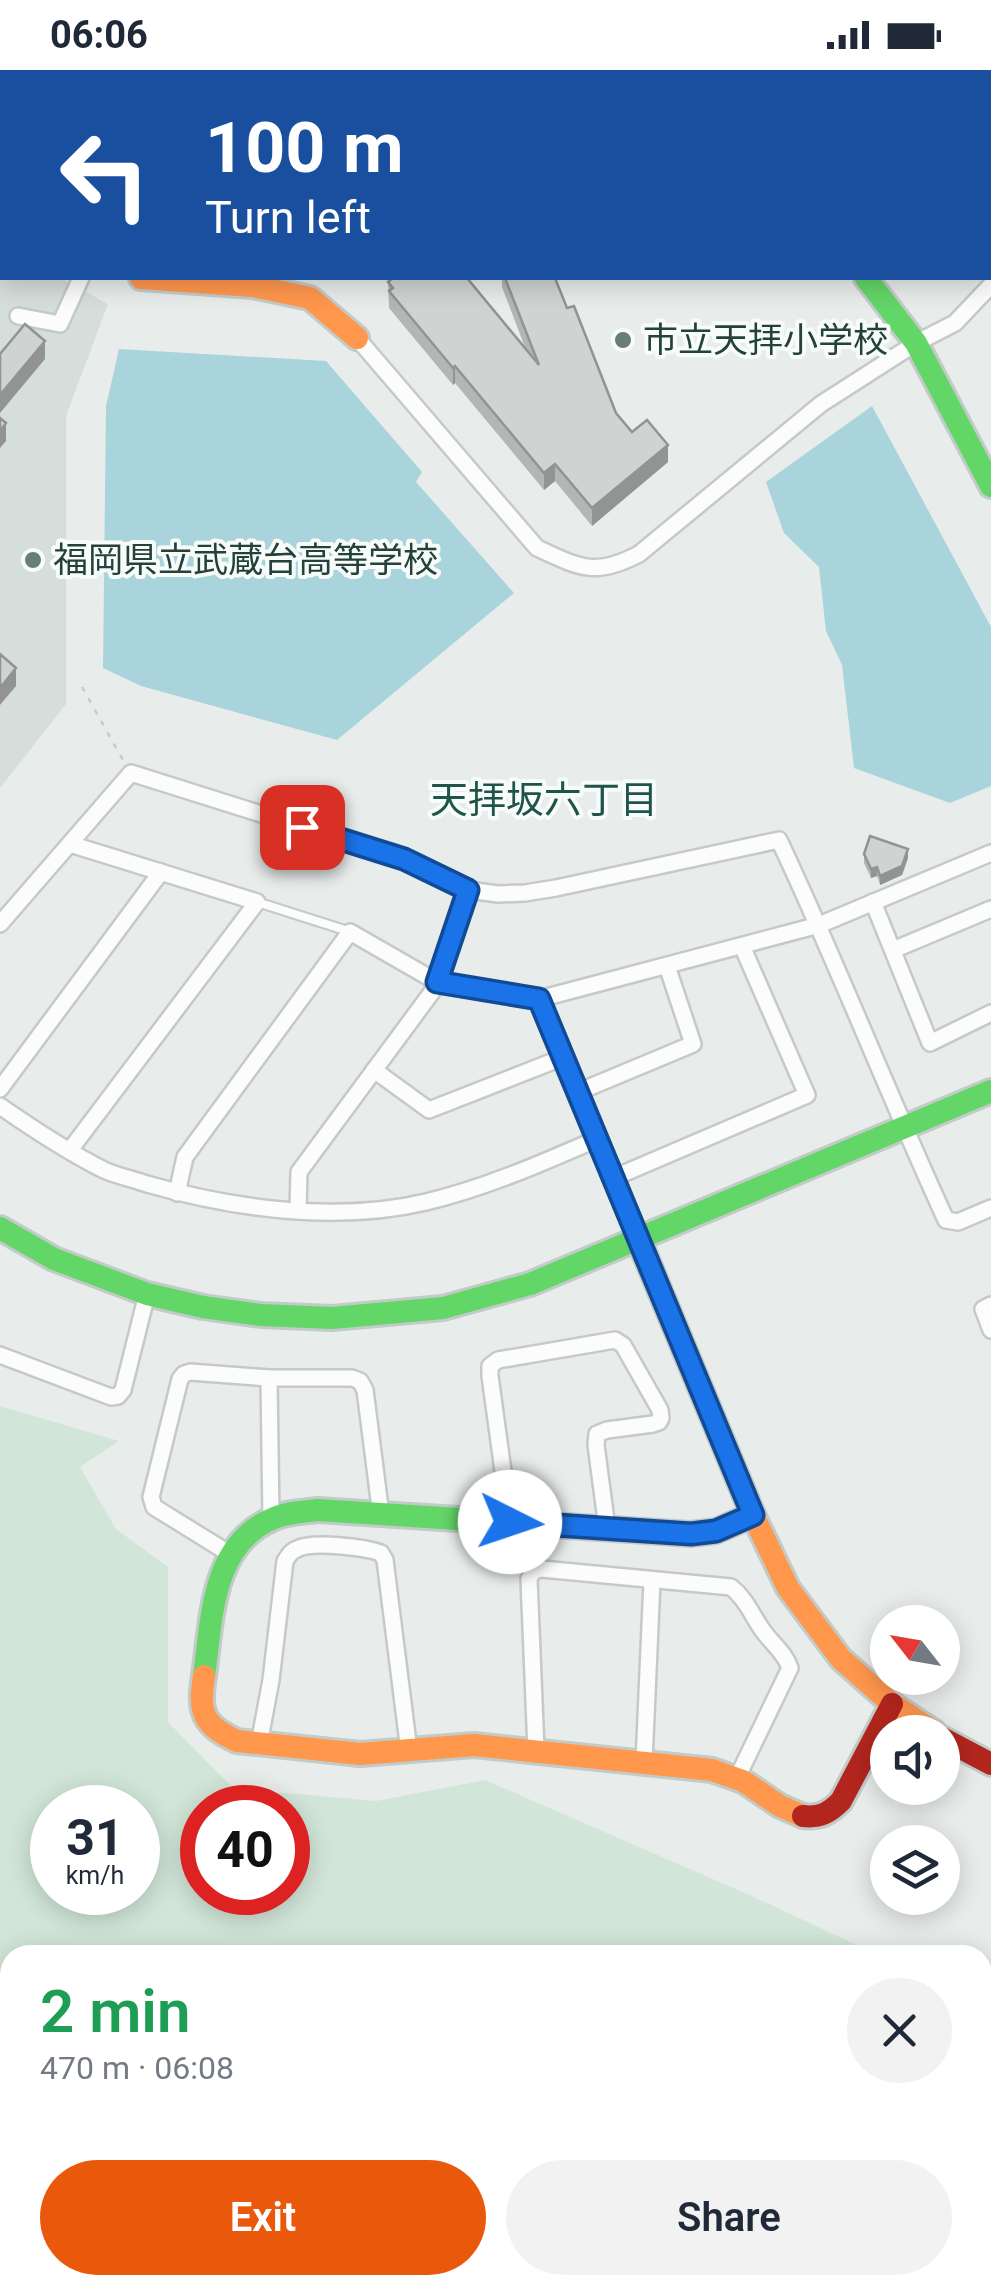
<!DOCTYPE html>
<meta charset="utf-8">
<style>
:root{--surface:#fff;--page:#f2f2f3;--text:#1f2937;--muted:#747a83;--accent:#ea580c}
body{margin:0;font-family:Roboto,"Noto Sans JP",sans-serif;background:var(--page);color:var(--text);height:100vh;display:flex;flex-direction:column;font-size:38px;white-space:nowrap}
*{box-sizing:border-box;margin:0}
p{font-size:32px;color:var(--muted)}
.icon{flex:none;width:55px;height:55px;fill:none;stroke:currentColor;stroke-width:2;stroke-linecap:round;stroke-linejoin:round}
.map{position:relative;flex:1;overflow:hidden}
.details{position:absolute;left:0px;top:1875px;width:992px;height:350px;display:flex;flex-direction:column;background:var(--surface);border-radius:30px 30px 0 0;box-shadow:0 5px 25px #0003}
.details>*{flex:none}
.top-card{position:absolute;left:0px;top:0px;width:992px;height:210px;box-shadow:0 5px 25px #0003;background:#1a4fa0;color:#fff;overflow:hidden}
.needle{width:65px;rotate:301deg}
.tools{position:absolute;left:870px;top:1535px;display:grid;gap:20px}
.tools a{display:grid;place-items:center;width:90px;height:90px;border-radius:50%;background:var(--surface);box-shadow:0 5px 25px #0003;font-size:50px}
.speed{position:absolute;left:30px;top:1715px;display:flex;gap:20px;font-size:50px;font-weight:700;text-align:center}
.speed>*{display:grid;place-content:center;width:130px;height:130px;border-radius:50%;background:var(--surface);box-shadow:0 5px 25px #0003;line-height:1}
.speed small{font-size:25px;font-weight:400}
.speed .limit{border:15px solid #d22;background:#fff;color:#111}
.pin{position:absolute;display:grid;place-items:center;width:85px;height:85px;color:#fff;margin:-42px;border-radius:20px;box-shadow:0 5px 15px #0006}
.me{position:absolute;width:110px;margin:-55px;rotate:94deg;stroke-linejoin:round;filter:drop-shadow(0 0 8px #0008)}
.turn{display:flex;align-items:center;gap:35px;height:210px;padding:0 40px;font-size:45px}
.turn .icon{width:130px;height:130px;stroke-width:2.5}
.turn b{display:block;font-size:70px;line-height:85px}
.round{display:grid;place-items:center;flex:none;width:105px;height:105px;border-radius:52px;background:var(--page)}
.headline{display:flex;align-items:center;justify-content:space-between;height:170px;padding:0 40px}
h1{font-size:60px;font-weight:600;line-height:75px;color:#1e9e55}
.primary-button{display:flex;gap:20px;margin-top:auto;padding:20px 40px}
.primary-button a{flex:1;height:115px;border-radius:60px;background:var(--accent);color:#fff;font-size:40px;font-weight:600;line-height:115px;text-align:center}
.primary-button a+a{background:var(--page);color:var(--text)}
.status{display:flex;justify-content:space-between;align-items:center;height:70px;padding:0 50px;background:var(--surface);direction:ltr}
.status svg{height:28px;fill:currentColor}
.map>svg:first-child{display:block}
.built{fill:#d6dedb}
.green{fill:#d1e6d8;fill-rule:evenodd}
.water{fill:#a9d4db}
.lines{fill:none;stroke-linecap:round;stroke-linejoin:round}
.lane-casing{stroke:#c5cac8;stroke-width:12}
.street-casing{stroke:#c5cac8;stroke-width:20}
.fast-casing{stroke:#c3cbc8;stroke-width:28}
.slow-casing{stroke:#c3cbc8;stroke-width:28}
.jam-casing{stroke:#c3cbc8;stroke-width:28}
.path{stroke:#c3ccca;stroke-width:2.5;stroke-dasharray:5 8;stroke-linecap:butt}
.lane{stroke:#fcfcfc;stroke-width:8}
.street{stroke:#fcfcfc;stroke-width:15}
.fast{stroke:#63d668;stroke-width:22}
.slow{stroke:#ff974d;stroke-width:22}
.jam{stroke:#b3261e;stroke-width:22}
.wall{fill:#b2b6b5}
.shaded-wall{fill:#919493}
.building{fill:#cfd4d2;stroke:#919493;stroke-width:2.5}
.route-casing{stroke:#114b97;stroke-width:25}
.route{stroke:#1a73e8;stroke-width:18}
.poi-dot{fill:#697e78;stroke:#f7fbf9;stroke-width:4}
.labels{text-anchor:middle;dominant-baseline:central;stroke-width:8;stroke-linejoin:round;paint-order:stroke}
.poi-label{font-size:35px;fill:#24423a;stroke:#f7fbf9;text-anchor:start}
.neighbourhood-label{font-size:38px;fill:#1f5548;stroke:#f7fbf9}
</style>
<div class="status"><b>06:06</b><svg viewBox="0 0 49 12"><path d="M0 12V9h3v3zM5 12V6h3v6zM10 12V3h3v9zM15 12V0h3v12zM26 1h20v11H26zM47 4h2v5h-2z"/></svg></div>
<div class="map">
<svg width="991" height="2225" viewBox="0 0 991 2225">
<rect width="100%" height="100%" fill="#e8edeb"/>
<path class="built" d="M 0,180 L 2,181 L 2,208 L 61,208 L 108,234 L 66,346 L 66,634 L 0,718 Z"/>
<g class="green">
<path d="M 0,1336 L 119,1371 L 80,1397 L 116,1459 L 168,1497 L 168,1652 L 233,1718 L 376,1731 L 485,1710 L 754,1827 L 878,1885 L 10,1885 L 10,2140 L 0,2142 ZM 52,1738 L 138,1738 L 138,1822 L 52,1822 ZM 202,1738 L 288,1738 L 288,1822 L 202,1822 Z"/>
<path d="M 983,1935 L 991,1939 L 991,2225 L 172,2225 L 170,2215 L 982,2215 Z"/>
</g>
<g class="water">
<path d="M 119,279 L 326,291 L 422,402 L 416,412 L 514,523 L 337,670 L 141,616 L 103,598 L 106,336 Z"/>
<path d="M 872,336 L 991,557 L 991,716 L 950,733 L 854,698 L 842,595 L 826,561 L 819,497 L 784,463 L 766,412 Z"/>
</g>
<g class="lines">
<g class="lane-casing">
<path id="lane" d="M 257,832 L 348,861"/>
</g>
<g class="street-casing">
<g id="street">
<path d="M 214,2 L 215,0"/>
<path d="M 18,246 L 60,254 L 81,208"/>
<path d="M 357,268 L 537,478 C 580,498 595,507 639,484 L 821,334 L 916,273 L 955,253 L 991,215"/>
<path d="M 873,832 L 930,973 L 991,943"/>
<path d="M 0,854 L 131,703 L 404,789 L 468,820 L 498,824 L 525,823 L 556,818 L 779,770 C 838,895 888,1024 946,1150 L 958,1152 L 991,1138"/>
<path d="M 893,880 L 991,839"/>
<path d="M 539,929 L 638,1168"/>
<path d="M 374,1000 L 429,1040 L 564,987"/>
<path d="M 0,1019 L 161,802"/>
<path d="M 578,1022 L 693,974 L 667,896"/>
<path d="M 0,1036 C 33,1059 68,1082 104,1100 C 117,1106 133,1109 147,1114 C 234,1139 337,1153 426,1132 C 485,1118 542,1093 597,1069"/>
<path d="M 70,1080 L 257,832 L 70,774"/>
<path d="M 613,1108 L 807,1025 L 742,876"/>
<path d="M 177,1123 L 185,1087 L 350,862 L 437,912 L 539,929 L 819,855 L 991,783"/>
<path d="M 298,1141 L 299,1102 L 432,922 L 468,820"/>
<path d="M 991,1235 L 983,1239 L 991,1260"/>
<path d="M 0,1285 L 111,1327 L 118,1326 L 123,1320 L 147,1224"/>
<path d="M 269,1308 L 271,1449"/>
<path d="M 510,1452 L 490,1306 L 490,1296 L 498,1290 L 615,1270 L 623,1275 L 660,1340 L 661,1348 L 659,1352 L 653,1354 L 607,1360 L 597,1364 L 596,1375 L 607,1458"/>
<path d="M 230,1484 L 154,1437 L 151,1427 L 180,1309 L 184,1304 L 190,1302 L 269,1308 L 352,1308 L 360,1311 L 365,1320 L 381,1445"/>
<path d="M 259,1674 L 271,1610 L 285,1491 C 290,1484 290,1482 297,1479 C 312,1471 364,1477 381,1483 L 385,1490 L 409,1681"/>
<path d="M 536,1680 L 529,1509 L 533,1501 L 542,1499 L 731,1517 C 745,1528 751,1543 761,1558 C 770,1572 785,1582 790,1598 L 737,1708"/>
<path d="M 644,1692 L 652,1511"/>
<path d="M 0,2207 L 10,2206"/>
</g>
</g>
<g class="fast-casing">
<g id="fast">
<path d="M 700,0 L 702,2"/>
<path d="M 866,208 L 916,273 L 991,416"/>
<path d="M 0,1158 L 54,1189 L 147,1224 L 203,1237 L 261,1245 L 332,1248 L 443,1238 L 530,1214 L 991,1021"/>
<path d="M 204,1606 C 212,1550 211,1475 272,1449 C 286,1442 303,1442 318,1440 L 691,1464 L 716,1461 L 753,1445"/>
</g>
</g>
<g class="slow-casing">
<g id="slow">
<path d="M 0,151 L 2,152"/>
<path d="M 141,208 L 253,216 L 310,228 L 357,268"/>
<path d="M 638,1168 L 753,1445 L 788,1518 L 841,1589 L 892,1634 L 934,1662"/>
<path d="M 204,1606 C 198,1643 203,1655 237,1671 L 360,1684 L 474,1675 L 712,1700 L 743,1711 L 780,1736 L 803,1746"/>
</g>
</g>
<g class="jam-casing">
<g id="jam">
<path d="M 942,1668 L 991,1694"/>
<path d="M 803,1746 C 820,1748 829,1743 841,1731 L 892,1634"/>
</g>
</g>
<g class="path">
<path d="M 950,2 L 951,0"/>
<path d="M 82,617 L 123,690"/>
</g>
<use href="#lane" class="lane"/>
<use href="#street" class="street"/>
<use href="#fast" class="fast"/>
<use href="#slow" class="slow"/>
<use href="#jam" class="jam"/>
</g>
<g class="wall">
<path d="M 502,208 L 555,208 L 567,238 L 616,343 L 632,362 L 668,392 L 592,456 L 555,411 L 544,420 L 455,313 L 453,315 L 389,238 L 388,212 L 526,280 L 502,217 Z"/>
<path d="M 864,784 L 908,788 L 902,805 L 880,815 L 877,806 L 871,808 L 864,793 Z"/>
</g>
<g class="shaded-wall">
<path d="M 45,271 L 45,289 L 0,343 L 0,325 Z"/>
<path d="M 455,296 L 455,313 L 453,315 L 453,298 Z"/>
<path d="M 6,353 L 6,371 L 0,378 L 0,361 Z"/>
<path d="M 668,375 L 668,392 L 592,456 L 592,438 Z"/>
<path d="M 555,394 L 555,411 L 544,420 L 544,403 Z"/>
<path d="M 16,598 L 16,616 L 0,635 L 0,618 Z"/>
<path d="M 908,779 L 908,788 L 902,805 L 880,815 L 880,806 Z"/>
<path d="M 877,797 L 877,806 L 871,808 L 871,799 Z"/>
</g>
<g class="building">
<path d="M 393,208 L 467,208 L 539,295 L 505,208 L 555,208 L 567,238 L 574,236 L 616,343 L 632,362 L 647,350 L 668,375 L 592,438 L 555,394 L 544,403 L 455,296 L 453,298 L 389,221 L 393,218 L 388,212 Z"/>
<path d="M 25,254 L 45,271 L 0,325 L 0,284 Z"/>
<path d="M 0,348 L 6,353 L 0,361 Z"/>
<path d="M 0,584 L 16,598 L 0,618 Z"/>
<path d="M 870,766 L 908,779 L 902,796 L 880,806 L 877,797 L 871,799 L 864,784 Z"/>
</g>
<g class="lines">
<g class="route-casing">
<path id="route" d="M 302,757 L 404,789 L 468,820 L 437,912 L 539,929 L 753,1445 L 716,1461 L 691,1464 L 510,1452"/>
</g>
<use href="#route" class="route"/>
</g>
<g class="poi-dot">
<circle cx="623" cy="270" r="10"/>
<circle cx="33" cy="490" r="10"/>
</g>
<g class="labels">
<g class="poi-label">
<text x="643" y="270">市立天拝小学校</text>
<text x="53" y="490">福岡県立武蔵台高等学校</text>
</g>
<g class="neighbourhood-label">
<text x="544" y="730">天拝坂六丁目</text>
</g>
</g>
</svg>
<div class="tools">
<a><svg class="needle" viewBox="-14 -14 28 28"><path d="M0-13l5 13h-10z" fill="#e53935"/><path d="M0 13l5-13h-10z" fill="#747a83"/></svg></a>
<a><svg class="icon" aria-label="sound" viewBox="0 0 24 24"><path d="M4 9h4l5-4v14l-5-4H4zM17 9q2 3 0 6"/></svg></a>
<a><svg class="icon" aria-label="layers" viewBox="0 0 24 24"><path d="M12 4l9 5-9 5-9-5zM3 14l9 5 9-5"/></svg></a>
</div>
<div class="speed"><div>31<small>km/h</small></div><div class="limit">40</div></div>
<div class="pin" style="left:302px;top:757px;background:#d93025"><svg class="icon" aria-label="arrive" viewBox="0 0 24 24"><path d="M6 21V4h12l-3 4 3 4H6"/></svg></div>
<svg class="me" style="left:510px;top:1452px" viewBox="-20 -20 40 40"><circle r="19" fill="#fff"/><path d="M0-13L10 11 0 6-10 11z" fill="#1a73e8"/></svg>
<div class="top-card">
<div class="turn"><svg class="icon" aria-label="left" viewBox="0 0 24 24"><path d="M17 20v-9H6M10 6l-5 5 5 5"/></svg><div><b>100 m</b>Turn left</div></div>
</div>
<section class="details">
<div class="headline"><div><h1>2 min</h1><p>470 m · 06:08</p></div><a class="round"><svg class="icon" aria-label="close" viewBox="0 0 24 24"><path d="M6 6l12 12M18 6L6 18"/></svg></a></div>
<div class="primary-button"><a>Exit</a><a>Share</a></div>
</section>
</div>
